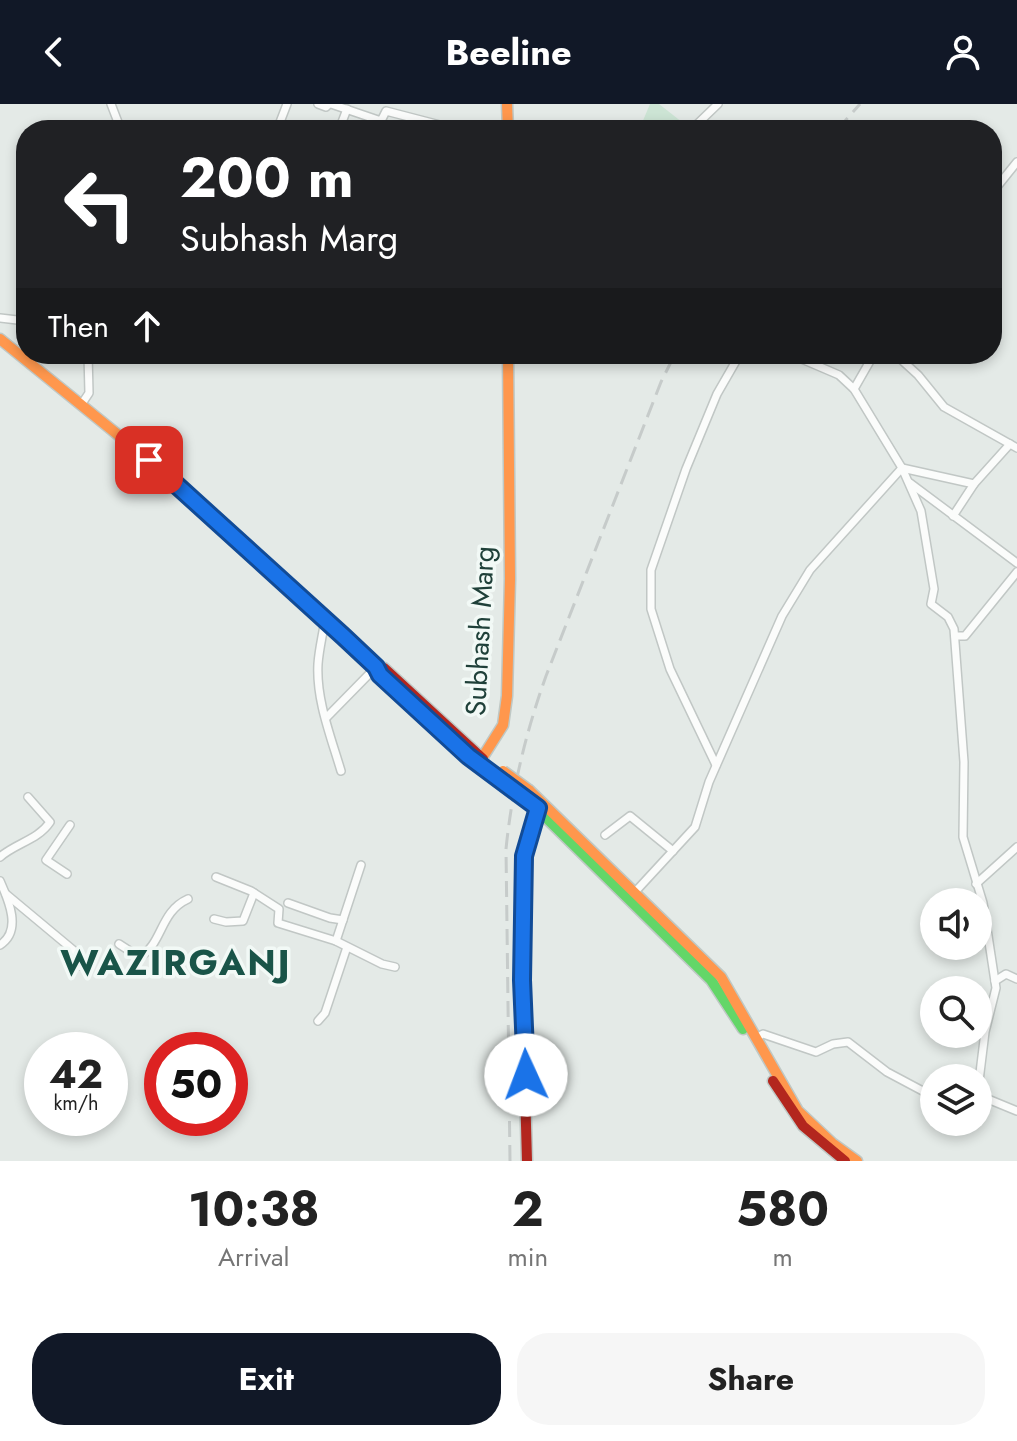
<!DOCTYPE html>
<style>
:root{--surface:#fff;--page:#f6f6f6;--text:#222;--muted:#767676;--accent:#111827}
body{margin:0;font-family:Jost,sans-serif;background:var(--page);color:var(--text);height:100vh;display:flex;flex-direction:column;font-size:30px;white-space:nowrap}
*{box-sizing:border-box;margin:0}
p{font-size:26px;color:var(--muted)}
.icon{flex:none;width:44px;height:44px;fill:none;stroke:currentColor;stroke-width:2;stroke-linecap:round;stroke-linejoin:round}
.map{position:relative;height:1057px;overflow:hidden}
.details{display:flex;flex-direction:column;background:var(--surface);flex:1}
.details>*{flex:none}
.hud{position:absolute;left:16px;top:16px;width:986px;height:244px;border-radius:32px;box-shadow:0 4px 12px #0003;background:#202124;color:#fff;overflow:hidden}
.buttons{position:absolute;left:920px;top:784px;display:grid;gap:16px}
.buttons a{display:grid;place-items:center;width:72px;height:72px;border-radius:50%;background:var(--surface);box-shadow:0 4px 12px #0003;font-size:40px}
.speed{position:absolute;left:24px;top:928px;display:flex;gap:16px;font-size:40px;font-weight:700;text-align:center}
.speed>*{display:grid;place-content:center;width:104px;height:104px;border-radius:50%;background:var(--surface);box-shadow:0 4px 12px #0003;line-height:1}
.speed small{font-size:20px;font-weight:400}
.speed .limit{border:12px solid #d22;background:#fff;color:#111}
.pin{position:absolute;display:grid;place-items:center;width:68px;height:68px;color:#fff;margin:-34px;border-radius:16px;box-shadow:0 4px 12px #0006}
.me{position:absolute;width:88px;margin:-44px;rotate:358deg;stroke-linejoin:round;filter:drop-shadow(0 0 6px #0008)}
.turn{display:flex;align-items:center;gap:28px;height:168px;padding:0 32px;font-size:36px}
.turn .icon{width:104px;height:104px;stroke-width:2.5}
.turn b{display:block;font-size:56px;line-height:68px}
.then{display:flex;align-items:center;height:76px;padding:0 32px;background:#0003;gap:16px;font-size:30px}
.eta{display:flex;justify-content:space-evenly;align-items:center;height:136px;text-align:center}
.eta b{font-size:48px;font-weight:700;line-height:56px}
.cta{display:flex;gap:16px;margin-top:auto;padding:16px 32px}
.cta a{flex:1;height:92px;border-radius:32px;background:var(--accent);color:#fff;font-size:32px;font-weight:700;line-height:92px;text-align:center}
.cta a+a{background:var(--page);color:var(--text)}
header{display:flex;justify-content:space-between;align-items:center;height:104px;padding:0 32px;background:var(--accent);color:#fff;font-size:36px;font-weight:700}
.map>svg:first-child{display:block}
.green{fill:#cce4d4}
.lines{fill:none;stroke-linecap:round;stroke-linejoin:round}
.street-casing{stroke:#c1c7c5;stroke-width:10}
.fast-casing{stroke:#bfc8c5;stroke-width:13}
.slow-casing{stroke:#bfc8c5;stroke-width:13}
.jam-casing{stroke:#bfc8c5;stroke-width:13}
.street{stroke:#fbfcfb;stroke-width:7}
.fast{stroke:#63d668;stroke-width:10}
.slow{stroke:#ff974d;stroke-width:10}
.jam{stroke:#b3261e;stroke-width:10}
.rail{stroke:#c6cbca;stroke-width:3;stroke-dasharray:16 8;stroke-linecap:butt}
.slow-bridge-casing{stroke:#bfc8c5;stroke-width:13;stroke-linecap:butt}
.slow-bridge{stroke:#ff974d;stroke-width:10}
.route-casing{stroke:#114b97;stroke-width:20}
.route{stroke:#1a73e8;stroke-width:14}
.labels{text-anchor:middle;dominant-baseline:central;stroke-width:7;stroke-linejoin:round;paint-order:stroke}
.street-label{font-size:28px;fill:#1f4039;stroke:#f2f9f6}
.district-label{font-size:36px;font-weight:bold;letter-spacing:2px;fill:#195448;stroke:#f2f9f6}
</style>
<header><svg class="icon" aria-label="back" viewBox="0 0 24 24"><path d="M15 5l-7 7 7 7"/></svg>Beeline<svg class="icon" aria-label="person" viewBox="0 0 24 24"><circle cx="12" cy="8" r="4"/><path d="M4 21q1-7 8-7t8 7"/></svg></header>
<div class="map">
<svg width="1017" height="1057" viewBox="0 0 1017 1057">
<rect width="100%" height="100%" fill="#e4eae7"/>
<path class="green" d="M 650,0 L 659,0 L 687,22 L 682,26 L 639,26 Z"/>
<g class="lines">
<g class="street-casing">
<g id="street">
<path d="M 111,0 L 121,26"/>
<path d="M 318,0 L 326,3 L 329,0"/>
<path d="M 331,0 L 381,17 L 386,7 L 459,26"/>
<path d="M 507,20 L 543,26"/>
<path d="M 277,26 L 287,0"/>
<path d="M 339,26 L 347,5"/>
<path d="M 691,26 L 718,0"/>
<path d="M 992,89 L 1017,58"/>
<path d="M 0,214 L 26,217"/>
<path d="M 790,250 L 839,271 L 854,285 L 902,364 L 921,407 L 934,485 L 931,500 L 948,513 L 954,525 L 964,658 L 963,733 L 983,799 L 996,884 L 985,928 L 978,985"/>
<path d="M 895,250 L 918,271 L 944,303 L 1017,344"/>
<path d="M 854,285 L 874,250"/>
<path d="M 81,301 L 89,289 L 88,250"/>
<path d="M 902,364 L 974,380 L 1010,340"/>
<path d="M 910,379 L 1017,459"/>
<path d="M 953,412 L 974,380"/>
<path d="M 325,515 C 323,530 319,545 318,560 C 316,596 331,633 341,667"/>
<path d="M 955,532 L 965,532 L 1017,468"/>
<path d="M 326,614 L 376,563"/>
<path d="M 716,661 L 670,565 L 651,505 L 651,466 L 686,365 L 717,290 L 740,250"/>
<path d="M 605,731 L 630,712 L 673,747"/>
<path d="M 0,753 C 16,739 38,736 50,718 L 28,693"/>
<path d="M 67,770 L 46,756 L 70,721"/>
<path d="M 216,773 L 251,787 L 279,805 L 278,819 L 336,837 L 382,860 L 395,863"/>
<path d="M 0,777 C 9,797 22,827 0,841"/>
<path d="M 976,780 L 1017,743"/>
<path d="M 635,788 L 695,723 L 709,678 L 782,512 L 810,466 L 902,364"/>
<path d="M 6,790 L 78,850 L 81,862"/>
<path d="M 288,799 L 330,814 L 343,816"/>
<path d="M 214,815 L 226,818 L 243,817 L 254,789"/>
<path d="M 336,837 L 361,761"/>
<path d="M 119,840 L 139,853 C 163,841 159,808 188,795"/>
<path d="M 995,877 L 1006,870 L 1017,875"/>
<path d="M 318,917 L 325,909 L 347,843"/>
<path d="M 756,934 L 763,930 L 816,948 L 833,940 L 848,938 L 887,968 L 934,993"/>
<path d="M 978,991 L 1017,1007"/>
</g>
</g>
<g class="fast-casing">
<path id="fast" d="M 526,694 L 711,876 L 743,925"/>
</g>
<g class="slow-casing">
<g id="slow">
<path d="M 507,0 L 508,26"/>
<path d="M 0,235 L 149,356 L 343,532 L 468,652 L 501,675"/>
<path d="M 479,659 L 503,621 L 507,592 L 510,475 L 508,250"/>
<path d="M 529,686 L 721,873 L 798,1007 L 832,1039 L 857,1057"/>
</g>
</g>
<g class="jam-casing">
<g id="jam">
<path d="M 376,563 L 384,564 L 483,655"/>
<path d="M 773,977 L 803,1022 L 845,1057"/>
<path d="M 527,1057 L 522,876 L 524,752 L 539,701"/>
</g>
</g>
<use href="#street" class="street"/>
<use href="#fast" class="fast"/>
<use href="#slow" class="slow"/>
<use href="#jam" class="jam"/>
<g class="rail">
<path d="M 837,26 L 860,0"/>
<path d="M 510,1057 L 506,745 C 512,685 526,628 546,572 L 661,278 L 675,250"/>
</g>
<g class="slow-bridge-casing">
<g id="slow-bridge">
<path d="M 503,667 L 529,686"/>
<path d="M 501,675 L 526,694"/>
</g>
</g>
<use href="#slow-bridge" class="slow-bridge"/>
</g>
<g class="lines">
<g class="route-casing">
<path id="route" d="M 149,356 L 343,532 L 376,563 L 380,571 L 468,652 L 538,704 L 524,752 L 522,876 L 526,971"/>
</g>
<use href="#route" class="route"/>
</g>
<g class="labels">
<g class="street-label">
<text transform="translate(480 527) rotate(-87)">Subhash Marg</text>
</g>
<g class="district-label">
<text x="176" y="858">WAZIRGANJ</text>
</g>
</g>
</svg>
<div class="buttons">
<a><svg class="icon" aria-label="sound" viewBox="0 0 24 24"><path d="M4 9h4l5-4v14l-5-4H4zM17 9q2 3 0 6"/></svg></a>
<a><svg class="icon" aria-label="search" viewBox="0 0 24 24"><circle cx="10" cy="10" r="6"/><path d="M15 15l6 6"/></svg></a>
<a><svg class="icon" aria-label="layers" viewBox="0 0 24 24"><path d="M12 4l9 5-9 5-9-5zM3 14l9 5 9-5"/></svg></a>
</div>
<div class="speed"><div>42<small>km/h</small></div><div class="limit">50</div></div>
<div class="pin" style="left:149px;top:356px;background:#d93025"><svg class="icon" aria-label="arrive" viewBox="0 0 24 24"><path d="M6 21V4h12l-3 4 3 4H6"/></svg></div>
<svg class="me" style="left:526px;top:971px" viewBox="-20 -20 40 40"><circle r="19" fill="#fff"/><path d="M0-13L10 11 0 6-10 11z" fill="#1a73e8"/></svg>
<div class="hud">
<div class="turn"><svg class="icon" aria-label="left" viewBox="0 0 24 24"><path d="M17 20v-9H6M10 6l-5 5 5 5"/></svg><div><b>200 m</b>Subhash Marg</div></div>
<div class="then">Then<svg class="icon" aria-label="ahead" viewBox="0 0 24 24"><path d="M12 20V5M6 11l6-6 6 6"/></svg></div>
</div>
</div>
<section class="details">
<div class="eta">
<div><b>10:38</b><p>Arrival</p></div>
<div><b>2</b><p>min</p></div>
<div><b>580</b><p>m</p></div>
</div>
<div class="cta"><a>Exit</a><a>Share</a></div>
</section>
